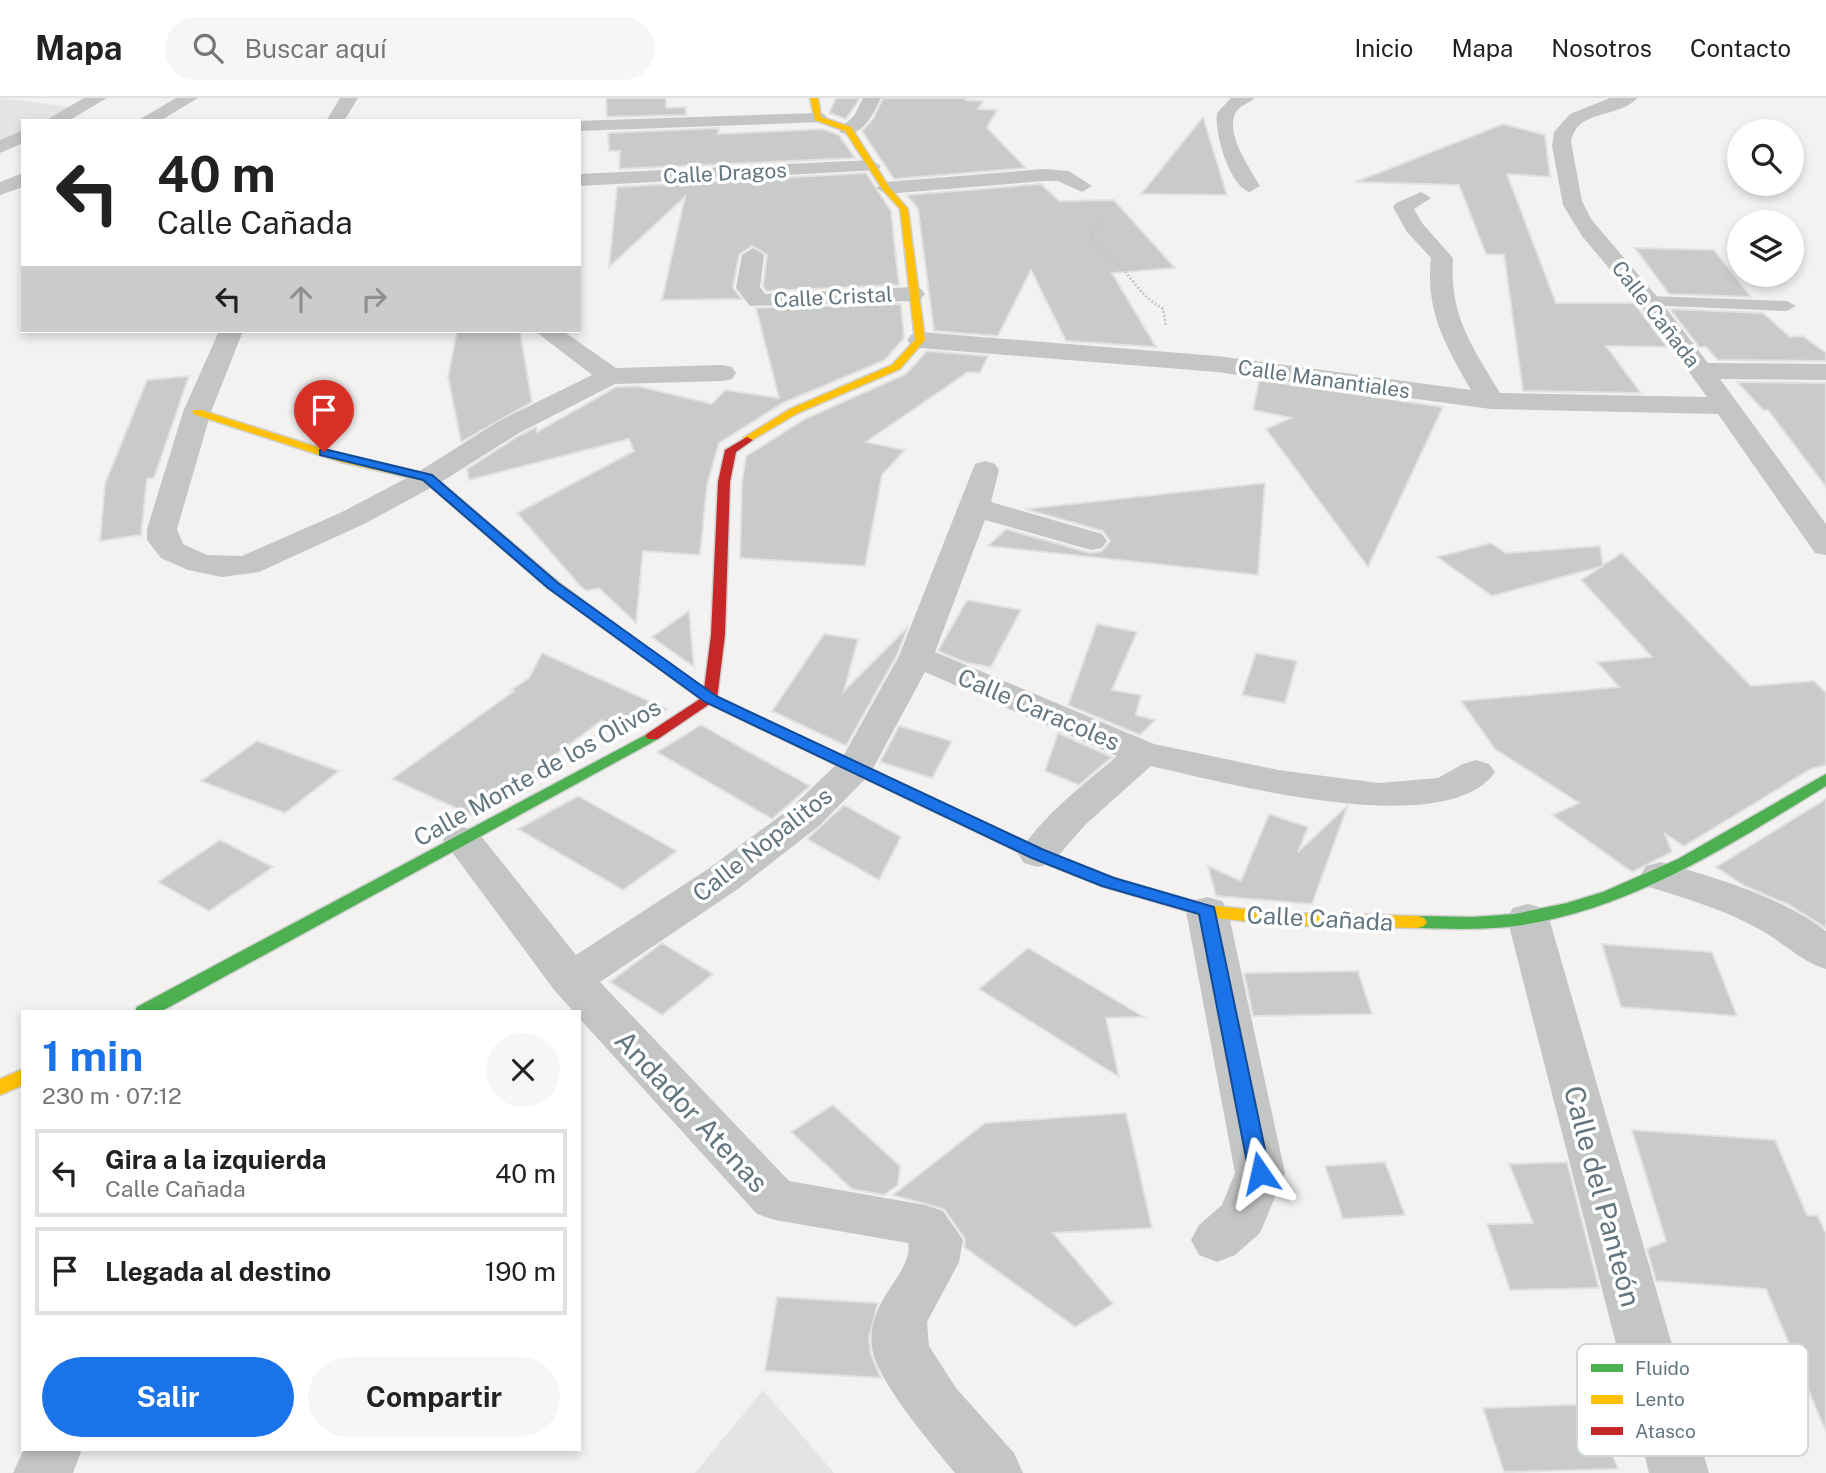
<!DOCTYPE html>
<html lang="es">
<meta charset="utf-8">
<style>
:root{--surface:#fff;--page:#f6f6f6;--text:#222;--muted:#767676;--line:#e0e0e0;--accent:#1a73e8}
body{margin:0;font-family:"Public Sans",sans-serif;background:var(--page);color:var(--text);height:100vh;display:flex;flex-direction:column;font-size:26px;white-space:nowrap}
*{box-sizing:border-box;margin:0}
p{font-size:23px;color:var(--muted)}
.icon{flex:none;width:38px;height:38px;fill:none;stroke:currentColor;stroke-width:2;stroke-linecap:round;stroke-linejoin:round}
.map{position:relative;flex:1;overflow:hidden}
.details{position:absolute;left:21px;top:912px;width:560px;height:441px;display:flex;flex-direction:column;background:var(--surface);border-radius:0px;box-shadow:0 4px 10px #0003}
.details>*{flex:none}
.hud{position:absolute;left:21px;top:21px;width:560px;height:214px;border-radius:0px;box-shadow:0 4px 10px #0003;background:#fff;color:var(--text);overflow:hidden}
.controls{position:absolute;left:1727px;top:21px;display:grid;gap:14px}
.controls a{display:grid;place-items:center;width:77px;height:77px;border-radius:50%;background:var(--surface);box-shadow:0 4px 10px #0003;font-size:35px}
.pin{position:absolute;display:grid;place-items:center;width:60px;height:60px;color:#fff;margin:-72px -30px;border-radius:50% 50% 50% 0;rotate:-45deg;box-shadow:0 0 7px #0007}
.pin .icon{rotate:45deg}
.me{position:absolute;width:77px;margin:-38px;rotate:349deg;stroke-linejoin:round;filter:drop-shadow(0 0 5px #0008)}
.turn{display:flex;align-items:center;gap:24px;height:147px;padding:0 21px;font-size:32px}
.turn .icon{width:91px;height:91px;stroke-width:2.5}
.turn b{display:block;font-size:49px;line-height:60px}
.lanes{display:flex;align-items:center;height:66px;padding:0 21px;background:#0003;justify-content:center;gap:35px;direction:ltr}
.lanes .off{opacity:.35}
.round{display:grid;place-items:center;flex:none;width:74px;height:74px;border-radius:37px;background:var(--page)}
.headline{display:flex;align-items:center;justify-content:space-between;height:119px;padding:0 21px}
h1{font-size:42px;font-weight:700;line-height:52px;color:var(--accent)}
.action{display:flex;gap:14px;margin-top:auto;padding:14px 21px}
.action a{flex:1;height:80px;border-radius:42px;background:var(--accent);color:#fff;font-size:28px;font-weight:700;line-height:80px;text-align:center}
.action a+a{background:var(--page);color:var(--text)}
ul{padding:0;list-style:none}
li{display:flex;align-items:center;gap:21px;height:88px;margin:0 14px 10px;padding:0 7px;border:4px solid var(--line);border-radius:0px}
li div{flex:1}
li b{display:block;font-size:26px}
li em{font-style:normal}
header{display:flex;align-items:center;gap:42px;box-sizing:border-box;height:98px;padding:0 35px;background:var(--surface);border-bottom:2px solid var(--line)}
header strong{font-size:33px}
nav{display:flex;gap:38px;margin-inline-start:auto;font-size:24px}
.search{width:490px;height:63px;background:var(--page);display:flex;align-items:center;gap:18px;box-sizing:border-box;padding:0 24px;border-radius:38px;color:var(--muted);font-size:26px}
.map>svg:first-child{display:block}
.built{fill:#e3e4e3}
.building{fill:#c9caca;stroke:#e2e2e0;stroke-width:2}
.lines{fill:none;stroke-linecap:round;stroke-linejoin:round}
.fast-casing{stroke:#cfd0d0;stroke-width:3}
.slow-casing{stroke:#cfd0d0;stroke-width:3}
.jam-casing{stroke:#cfd0d0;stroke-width:3}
.path{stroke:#c3c4c5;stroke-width:2.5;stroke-dasharray:2 2;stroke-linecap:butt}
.lane{fill:#c4c6c6;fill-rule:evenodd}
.street{fill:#c4c6c6;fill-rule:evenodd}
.fast{fill:#4caf50;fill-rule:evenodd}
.slow{fill:#ffc107;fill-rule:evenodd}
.jam{fill:#c62828;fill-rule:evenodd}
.route{fill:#1a73e8;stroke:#114b97;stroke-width:2}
.labels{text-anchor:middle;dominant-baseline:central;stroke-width:7;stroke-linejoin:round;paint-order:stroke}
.far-street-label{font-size:21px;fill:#637680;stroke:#fff}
.street-label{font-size:24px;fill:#637680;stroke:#fff}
.near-street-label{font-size:28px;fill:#637680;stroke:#fff}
.key{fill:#fff;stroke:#d0d6d9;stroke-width:2}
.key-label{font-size:19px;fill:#637680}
</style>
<header>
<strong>Mapa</strong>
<div class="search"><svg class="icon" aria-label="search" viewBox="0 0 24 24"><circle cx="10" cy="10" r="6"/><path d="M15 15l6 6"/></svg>Buscar aquí</div>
<nav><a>Inicio</a><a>Mapa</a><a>Nosotros</a><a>Contacto</a></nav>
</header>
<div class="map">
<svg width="1826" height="1375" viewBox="0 0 1826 1375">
<rect width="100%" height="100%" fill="#f3f2f0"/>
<g class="built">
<path d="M 0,0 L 71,9 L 41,23 L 23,23 L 23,31 L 0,42 Z"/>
<path d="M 763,1292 L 834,1375 L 695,1375 Z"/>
</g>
<g class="building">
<path d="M 606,0 L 666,0 L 666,10 L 686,9 L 686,17 L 607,19 Z"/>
<path d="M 836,0 L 860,0 L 846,21 L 829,15 Z"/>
<path d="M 883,0 L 967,0 L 966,2 L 983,3 L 978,11 L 997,12 L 987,30 L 1026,70 L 894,81 L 862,33 L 873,21 Z"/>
<path d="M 1203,19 L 1227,97 L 1141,96 Z"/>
<path d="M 1503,26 L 1545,37 L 1550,79 L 1507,76 L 1556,205 L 1634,205 L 1667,249 L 1606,248 L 1641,295 L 1523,293 L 1504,157 L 1486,156 L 1459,87 L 1355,84 Z"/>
<path d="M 719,30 L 718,36 L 822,31 L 839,37 L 855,60 L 619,71 L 620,53 L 609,53 L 608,35 Z"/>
<path d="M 866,75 L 891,113 L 899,187 L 766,193 L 763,188 L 767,157 L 752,148 L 739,157 L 733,190 L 742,201 L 662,202 L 685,99 L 609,169 L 617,89 Z"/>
<path d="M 1041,86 L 1059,103 L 1114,102 L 1175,170 L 1112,175 L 1156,249 L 1066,243 L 1031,172 L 998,238 L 934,233 L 918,111 L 907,97 Z"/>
<path d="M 1635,150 L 1714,152 L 1751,199 L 1669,196 Z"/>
<path d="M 901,206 L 904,240 L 885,262 L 783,305 L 719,345 L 707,387 L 700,457 L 643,453 L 636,525 L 599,490 L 587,493 L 581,489 L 517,415 L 634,353 L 629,341 L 469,382 L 467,371 L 520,337 L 536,329 L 537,334 L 616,289 L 637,288 L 712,306 L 725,292 L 779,300 L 756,210 Z"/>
<path d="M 1670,211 L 1763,215 L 1790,239 L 1803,238 L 1826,255 L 1826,263 L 1718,262 L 1706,249 L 1699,249 Z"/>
<path d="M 457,233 L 520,233 L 532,304 L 461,344 L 448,279 Z"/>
<path d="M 927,253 L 988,258 L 980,275 L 968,274 L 866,344 L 905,352 L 882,377 L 865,468 L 740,460 L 742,384 L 746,358 L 805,321 L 906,276 Z"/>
<path d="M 189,278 L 154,380 L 147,381 L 141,437 L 100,443 L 105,386 L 147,282 Z"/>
<path d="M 1259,282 L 1443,309 L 1368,469 L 1266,331 L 1291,320 L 1253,312 Z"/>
<path d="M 1737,284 L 1826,285 L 1826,389 L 1768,312 L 1763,312 Z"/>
<path d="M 1265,385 L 1258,477 L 988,448 L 1006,431 L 1090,455 L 1102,453 L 1110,443 L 1103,433 L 1025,411 Z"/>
<path d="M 1491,445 L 1506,455 L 1600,448 L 1603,467 L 1622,455 L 1751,588 L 1814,583 L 1826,595 L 1826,667 L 1811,671 L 1684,748 L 1665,736 L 1672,754 L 1632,774 L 1552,717 L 1579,705 L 1495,651 L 1461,603 L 1619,589 L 1597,564 L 1652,559 L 1581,482 L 1603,468 L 1492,498 L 1437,459 Z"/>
<path d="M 967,502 L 1021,512 L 991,569 L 967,565 L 938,553 Z"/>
<path d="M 689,513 L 694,569 L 652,539 Z"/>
<path d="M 1097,526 L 1137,534 L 1112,592 L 1141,597 L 1136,617 L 1155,622 L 1140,637 L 1068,607 Z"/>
<path d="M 908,529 L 897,557 L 846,648 L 772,613 L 824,536 L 858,541 L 844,593 Z"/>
<path d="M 542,555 L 667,611 L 624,635 L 602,622 L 534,673 L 543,678 L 471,717 L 392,681 L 514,593 L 511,592 L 529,580 Z"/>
<path d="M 1256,555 L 1297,563 L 1285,605 L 1242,597 Z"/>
<path d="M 701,627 L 810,688 L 772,721 L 657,654 Z"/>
<path d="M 899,628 L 952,643 L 932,680 L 880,664 Z"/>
<path d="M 1058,635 L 1112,659 L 1079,687 L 1045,673 Z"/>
<path d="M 257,643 L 339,673 L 285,715 L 201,683 Z"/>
<path d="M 578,698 L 677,753 L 623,792 L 518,731 Z"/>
<path d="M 1826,701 L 1826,830 L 1789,807 L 1745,788 L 1716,769 Z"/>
<path d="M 844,707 L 901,739 L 879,782 L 807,741 Z"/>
<path d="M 1348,707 L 1312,806 L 1216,798 L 1208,768 L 1241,783 L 1269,716 L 1308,729 L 1298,754 Z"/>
<path d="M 220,742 L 273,769 L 209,813 L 158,784 Z"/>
<path d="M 662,845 L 713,876 L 662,917 L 610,884 Z"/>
<path d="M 1602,846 L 1712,854 L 1737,918 L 1621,909 Z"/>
<path d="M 1028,850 L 1144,919 L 1106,920 L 1119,979 L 979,891 Z"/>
<path d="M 1358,873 L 1372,916 L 1253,918 L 1244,875 Z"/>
<path d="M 833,1007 L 900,1068 L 898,1087 L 884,1097 L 852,1091 L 791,1034 Z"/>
<path d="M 1126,1015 L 1152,1130 L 1053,1135 L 1113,1206 L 1075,1229 L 964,1149 L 965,1141 L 944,1111 L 893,1097 L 985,1025 Z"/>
<path d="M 1632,1032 L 1775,1042 L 1807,1117 L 1818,1118 L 1826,1136 L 1826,1334 L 1766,1191 L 1656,1183 L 1647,1151 L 1666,1143 Z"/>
<path d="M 1385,1064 L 1405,1117 L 1343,1121 L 1325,1068 Z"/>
<path d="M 1567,1064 L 1599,1190 L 1510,1192 L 1487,1126 L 1533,1125 L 1509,1066 Z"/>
<path d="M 777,1199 L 878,1205 L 869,1240 L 871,1256 L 881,1280 L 765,1273 Z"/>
<path d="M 1592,1306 L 1618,1371 L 1504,1374 L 1483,1310 Z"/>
</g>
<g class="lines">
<g class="fast-casing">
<g id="fast">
<path d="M 636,543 L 715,598 L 1039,750 L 1041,754 L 1033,759 L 1027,758 L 705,604 L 631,550 L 629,547 Z"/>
<path d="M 653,633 L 661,638 L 658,641 L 160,914 L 135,914 L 137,909 Z"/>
<path d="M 1826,676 L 1826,688 C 1730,747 1629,813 1515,828 C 1483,832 1450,831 1418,830 L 1412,828 L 1409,824 L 1412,820 L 1418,818 L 1473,819 L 1515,816 L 1567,805 L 1603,794 L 1678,761 Z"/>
</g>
</g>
<g class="slow-casing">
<g id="slow">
<path d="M 810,0 L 818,0 L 821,19 L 851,29 L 889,89 L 908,111 L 925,242 L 900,271 L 798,315 L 747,345 L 743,344 L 743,340 L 790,311 L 892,267 L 915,242 L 900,111 L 883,92 L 845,33 L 815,22 Z"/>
<path d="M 193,312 L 201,312 L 348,359 L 432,377 L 558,484 L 643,547 L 636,551 L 631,550 L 548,490 L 424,383 L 341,364 L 193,316 Z"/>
<path d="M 1033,749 L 1114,780 L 1207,807 L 1281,815 L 1418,818 L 1424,820 L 1427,824 L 1424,828 L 1418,830 L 1281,827 L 1207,819 L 1102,788 L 1027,758 L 1025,754 Z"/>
<path d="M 23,971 L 23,987 L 0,997 L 0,981 Z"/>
</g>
</g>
<g class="jam-casing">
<path id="jam" d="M 747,339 L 753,342 L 736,354 L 730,384 L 725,537 L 717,601 L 658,641 L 648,641 L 645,638 L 648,635 L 703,599 L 711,537 L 718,384 L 725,352 Z"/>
</g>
<path class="path" d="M 1100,121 L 1092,139 C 1103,162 1109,156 1123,171 C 1139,190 1141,197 1163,211 L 1166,228"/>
<path class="lane" d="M 1649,198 L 1787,203 L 1796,208 L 1787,213 L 1643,207 L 1640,203 L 1643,199 Z"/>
<g class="street">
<path d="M 84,0 L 107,0 L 68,23 L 44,23 Z"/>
<path d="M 176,0 L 198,0 L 160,23 L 137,23 Z"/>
<path d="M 340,0 L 358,0 L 344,23 L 326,23 Z"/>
<path d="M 863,0 L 881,0 C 873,16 863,40 841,35 L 839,31 L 854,18 Z"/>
<path d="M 1231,0 L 1254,0 C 1249,6 1240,7 1236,14 C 1224,35 1250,70 1260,88 L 1250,94 C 1230,89 1214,35 1217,15 Z"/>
<path d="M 1610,0 L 1637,0 C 1619,21 1577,10 1571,44 L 1582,103 L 1591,121 L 1659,201 L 1708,265 L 1826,266 L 1826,282 L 1720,281 L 1826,426 L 1826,457 L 1815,455 L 1718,316 L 1491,311 L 1217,274 L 920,250 L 911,247 L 907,242 L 911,237 L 920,234 L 1217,258 L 1471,292 C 1446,248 1425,213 1431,160 L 1407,134 L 1393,109 L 1396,105 L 1421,94 L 1431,100 L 1414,111 L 1422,125 L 1453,160 C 1449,217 1472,248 1500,295 L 1707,299 L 1643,211 L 1582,138 L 1563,107 L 1552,48 L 1554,34 L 1570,16 Z"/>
<path d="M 818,15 L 824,16 L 827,20 L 824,24 L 579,33 L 579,23 L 574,23 Z"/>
<path d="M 23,32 L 23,45 L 0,55 L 0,42 Z"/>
<path d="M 871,62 L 881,68 L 878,72 L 579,88 L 579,76 Z"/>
<path d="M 1044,71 L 1069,73 L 1092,88 L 1082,94 L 1058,83 L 1044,83 L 886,96 L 876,90 L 886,84 Z"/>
<path d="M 23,75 L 23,89 L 0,97 L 0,84 Z"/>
<path d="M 753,150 L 764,157 L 760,189 L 765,196 L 913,189 L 921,191 L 925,196 L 921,201 L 913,203 L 750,208 L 736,190 L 742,157 Z"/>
<path d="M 219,233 L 243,233 L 211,314 L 177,431 L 183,446 L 207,457 L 242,458 L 342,414 L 418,374 L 499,323 L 592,277 L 535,233 L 563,233 L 616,270 L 723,267 L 732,269 L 736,275 L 732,281 L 723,283 L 615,286 L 519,335 L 438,386 L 364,426 L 259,474 L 222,479 L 188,472 L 161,460 L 147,442 L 147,431 L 183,314 Z"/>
<path d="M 985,363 L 995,366 L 999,372 L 991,404 L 1102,436 L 1107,443 L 1102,450 L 1091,452 L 985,422 L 935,554 L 1154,646 L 1278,672 L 1378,685 L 1438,680 L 1463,666 L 1476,662 L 1489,666 L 1495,674 C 1447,745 1222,684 1151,668 L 1085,727 L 1052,765 L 1038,769 L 1024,765 L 1018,756 C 1043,717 1082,688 1117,658 L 925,574 L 870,676 L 819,728 L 738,791 L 600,884 L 789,1083 L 925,1107 L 943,1113 L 963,1142 L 959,1164 L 927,1224 L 929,1248 L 956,1290 L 1014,1355 L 1023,1375 L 955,1375 C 932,1347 882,1289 873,1255 C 868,1234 875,1215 885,1198 C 894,1183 912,1162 908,1145 L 775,1122 L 757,1116 L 579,920 L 579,914 L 574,914 L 555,893 L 443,742 L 449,733 L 463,729 L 477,733 L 576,857 L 708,771 L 791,710 L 841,662 L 899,558 L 975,366 Z"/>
<path d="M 1661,764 C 1717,780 1779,798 1826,833 L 1826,871 C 1801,864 1781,842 1757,830 C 1723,811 1684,800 1646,788 L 1640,778 L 1646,768 Z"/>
<path d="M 1207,799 L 1222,803 L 1228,813 L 1285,1075 L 1260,1135 L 1235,1157 L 1217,1164 L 1199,1157 L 1191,1142 L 1199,1127 L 1222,1107 L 1235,1075 L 1186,813 L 1192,803 Z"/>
<path d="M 1528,806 L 1543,810 L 1549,820 L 1709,1375 L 1649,1375 L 1507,820 L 1513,810 Z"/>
<path d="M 24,1351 L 82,1351 L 73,1375 L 13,1375 Z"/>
</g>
<use href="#fast" class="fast"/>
<use href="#slow" class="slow"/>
<use href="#jam" class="jam"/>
</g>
<path class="route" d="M 324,351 L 432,377 L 558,485 L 716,598 L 1044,752 L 1114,780 L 1214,809 L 1270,1075 L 1267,1081 L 1252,1081 L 1249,1075 L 1199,816 L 1102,788 L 1032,760 L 705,604 L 548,490 L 423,382 L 320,357 L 320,352 Z"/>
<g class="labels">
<g class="far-street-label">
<text transform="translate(725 75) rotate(-3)">Calle Dragos</text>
<text transform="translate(833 199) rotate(-3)">Calle Cristal</text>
<text transform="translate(1656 216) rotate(52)">Calle Cañada</text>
<text transform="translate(1324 281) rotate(8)">Calle Manantiales</text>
</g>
<g class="street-label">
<text transform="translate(1039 611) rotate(23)">Calle Caracoles</text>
<text transform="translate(537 674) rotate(-29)">Calle Monte de los Olivos</text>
<text transform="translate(762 746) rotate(-38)">Calle Nopalitos</text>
<text transform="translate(1320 820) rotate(3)">Calle Cañada</text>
</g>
<g class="near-street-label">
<text transform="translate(692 1013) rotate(47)">Andador Atenas</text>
<text transform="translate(1603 1098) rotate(75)">Calle del Panteón</text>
</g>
</g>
<rect x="1577" y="1246" width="231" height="112" rx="10" class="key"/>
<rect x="1591" y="1266" width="32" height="8" fill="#4caf50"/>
<rect x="1591" y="1297" width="32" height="9" fill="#ffc107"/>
<rect x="1591" y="1329" width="32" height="8" fill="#c62828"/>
<g class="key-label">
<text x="1635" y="1277">Fluido</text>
<text x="1635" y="1308">Lento</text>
<text x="1635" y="1340">Atasco</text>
</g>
</svg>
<div class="controls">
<a><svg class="icon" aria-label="search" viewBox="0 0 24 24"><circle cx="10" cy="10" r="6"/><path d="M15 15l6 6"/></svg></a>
<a><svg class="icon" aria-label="layers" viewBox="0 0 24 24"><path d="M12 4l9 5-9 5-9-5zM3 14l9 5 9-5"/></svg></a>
</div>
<div class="pin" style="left:324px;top:354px;background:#d93025"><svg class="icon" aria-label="arrive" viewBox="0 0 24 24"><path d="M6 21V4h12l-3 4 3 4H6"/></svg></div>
<svg class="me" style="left:1260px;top:1075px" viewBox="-20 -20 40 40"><path d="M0-17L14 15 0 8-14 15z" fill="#1a73e8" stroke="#fff" stroke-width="4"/></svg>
<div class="hud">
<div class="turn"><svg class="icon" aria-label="left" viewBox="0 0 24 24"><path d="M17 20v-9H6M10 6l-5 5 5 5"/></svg><div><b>40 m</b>Calle Cañada</div></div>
<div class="lanes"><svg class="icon" aria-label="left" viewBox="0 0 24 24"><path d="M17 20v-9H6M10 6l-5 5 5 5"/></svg><svg class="icon off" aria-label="ahead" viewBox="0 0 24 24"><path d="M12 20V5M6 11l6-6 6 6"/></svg><svg class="icon off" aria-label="right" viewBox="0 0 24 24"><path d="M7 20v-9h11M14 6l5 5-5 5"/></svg></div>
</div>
<section class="details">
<div class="headline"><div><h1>1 min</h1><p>230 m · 07:12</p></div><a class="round"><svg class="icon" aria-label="close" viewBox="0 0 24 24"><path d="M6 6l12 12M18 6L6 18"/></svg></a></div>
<ul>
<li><svg class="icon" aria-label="left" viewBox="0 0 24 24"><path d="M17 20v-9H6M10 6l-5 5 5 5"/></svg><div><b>Gira a la izquierda</b><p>Calle Cañada</p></div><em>40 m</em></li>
<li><svg class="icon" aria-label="arrive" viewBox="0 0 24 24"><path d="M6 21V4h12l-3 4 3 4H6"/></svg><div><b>Llegada al destino</b></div><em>190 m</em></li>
</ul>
<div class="action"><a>Salir</a><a>Compartir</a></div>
</section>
</div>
